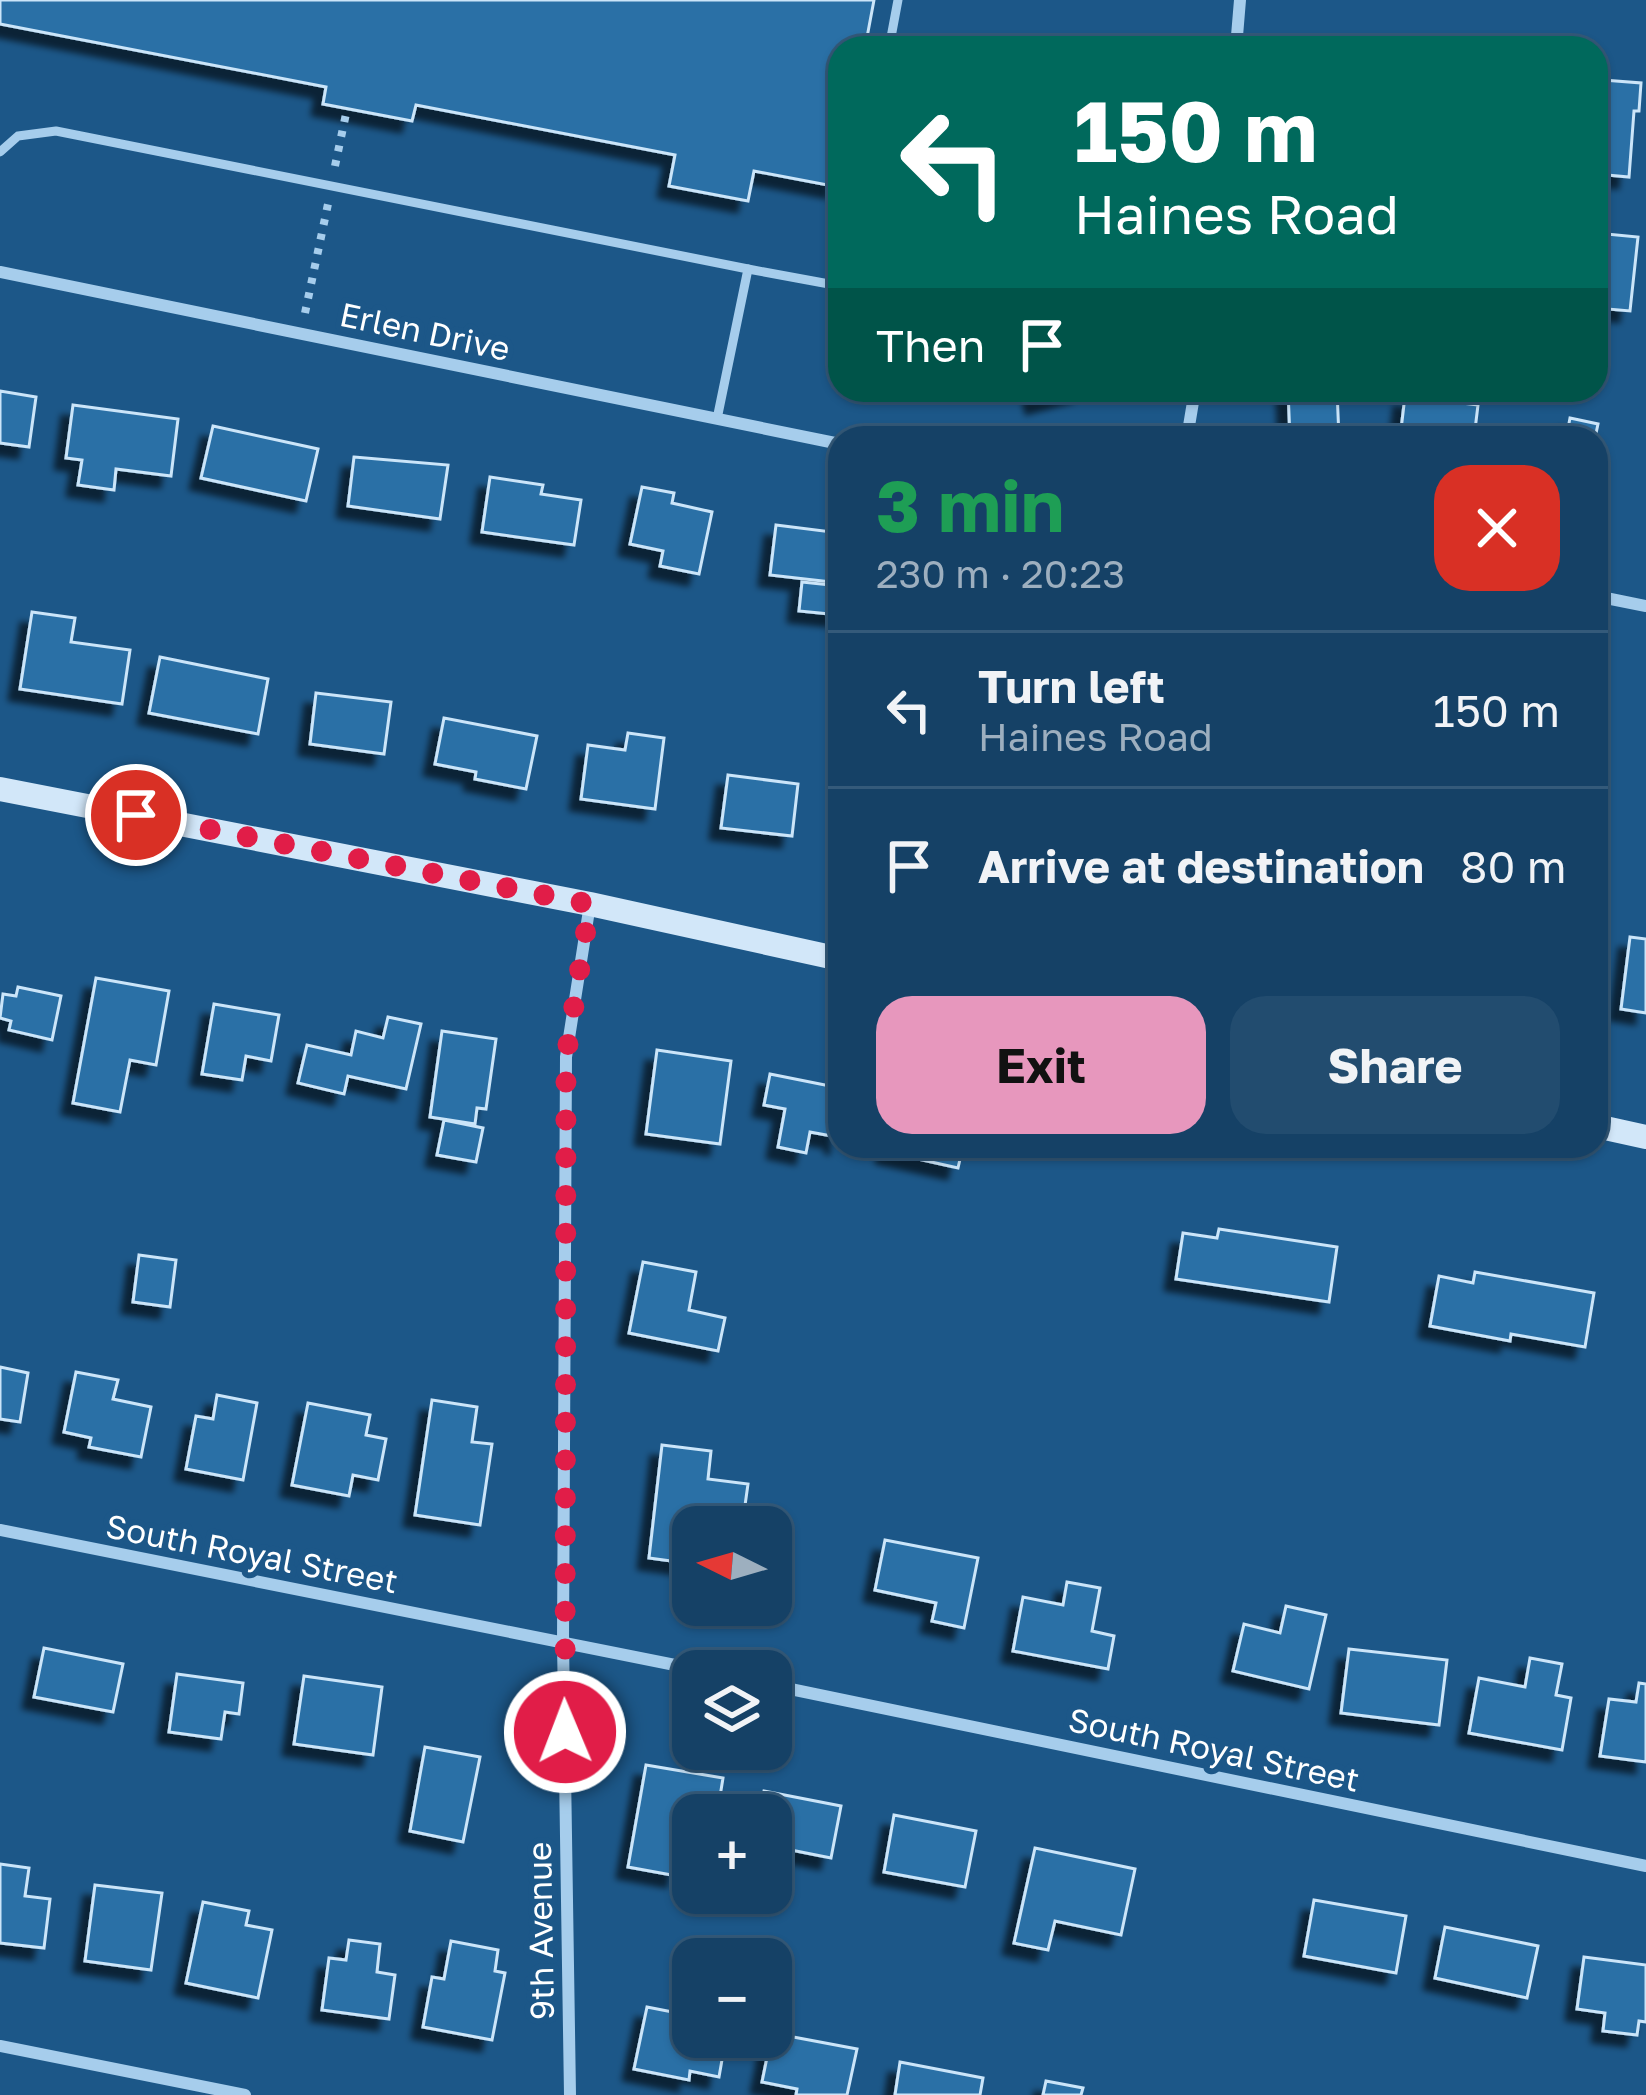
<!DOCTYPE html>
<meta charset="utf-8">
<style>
:root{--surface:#154166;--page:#224c6f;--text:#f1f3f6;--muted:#9dafbf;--line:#345a7a;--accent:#e797bd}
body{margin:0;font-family:"Golos Text",sans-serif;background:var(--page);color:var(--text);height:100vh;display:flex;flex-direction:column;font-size:45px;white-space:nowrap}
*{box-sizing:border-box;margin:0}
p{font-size:39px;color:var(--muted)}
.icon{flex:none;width:66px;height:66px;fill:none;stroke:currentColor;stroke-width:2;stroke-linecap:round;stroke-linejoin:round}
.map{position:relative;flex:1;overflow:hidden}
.side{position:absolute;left:828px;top:426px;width:780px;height:732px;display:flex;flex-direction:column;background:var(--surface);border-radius:36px;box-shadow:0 3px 9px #0004,0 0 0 3px var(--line)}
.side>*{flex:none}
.top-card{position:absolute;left:828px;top:36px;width:780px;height:366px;border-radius:36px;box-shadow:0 3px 9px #0004,0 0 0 3px var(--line);background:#00695c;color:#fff;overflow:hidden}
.needle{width:78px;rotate:275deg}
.fabs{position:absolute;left:672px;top:1506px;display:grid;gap:24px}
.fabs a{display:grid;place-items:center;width:120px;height:120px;border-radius:24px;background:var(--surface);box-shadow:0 3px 9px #0004,0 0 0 3px var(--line);font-size:60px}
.pin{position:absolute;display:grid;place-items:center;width:102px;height:102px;color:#fff;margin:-51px;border:6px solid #fff;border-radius:50%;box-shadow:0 3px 12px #0007}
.me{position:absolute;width:132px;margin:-66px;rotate:359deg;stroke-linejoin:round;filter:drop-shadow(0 0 9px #0008)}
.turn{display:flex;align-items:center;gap:42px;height:252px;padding:0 48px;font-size:54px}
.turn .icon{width:156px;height:156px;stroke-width:2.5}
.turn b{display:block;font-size:84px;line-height:102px}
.then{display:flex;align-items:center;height:114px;padding:0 48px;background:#0003;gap:24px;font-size:45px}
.round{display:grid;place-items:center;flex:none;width:126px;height:126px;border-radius:36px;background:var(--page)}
.head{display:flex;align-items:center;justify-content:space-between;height:204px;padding:0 48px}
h1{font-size:72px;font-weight:700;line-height:90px;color:#1e9e55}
.action{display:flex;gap:24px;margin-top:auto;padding:24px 48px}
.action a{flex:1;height:138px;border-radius:36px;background:var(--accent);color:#111;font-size:48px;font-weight:700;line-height:138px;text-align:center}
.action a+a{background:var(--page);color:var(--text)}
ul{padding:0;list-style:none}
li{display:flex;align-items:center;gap:36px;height:156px;padding:0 48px;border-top:3px solid var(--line)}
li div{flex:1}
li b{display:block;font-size:45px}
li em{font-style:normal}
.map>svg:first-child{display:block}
.building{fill:#2b70a6;stroke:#cbe5f9;stroke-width:3;filter:url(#shadow)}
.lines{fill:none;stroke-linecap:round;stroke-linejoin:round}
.path{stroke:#a6cdec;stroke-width:8;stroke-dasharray:6 9;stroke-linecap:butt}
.service{stroke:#a6cdec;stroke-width:9}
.minor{stroke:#a6cdec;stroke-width:12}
.secondary{stroke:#d2e7f9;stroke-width:24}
.route{stroke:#e11d48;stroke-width:21;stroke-dasharray:0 37.8}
.labels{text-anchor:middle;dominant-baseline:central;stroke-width:12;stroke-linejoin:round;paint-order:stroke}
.street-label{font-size:33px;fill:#fff;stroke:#1c5788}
</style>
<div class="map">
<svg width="1646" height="2095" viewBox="0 0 1646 2095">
<defs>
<filter id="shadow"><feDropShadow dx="-11" dy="11" stdDeviation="3" flood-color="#0009"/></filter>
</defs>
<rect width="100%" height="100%" fill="#1c5788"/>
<g class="building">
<path d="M 0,0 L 874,0 L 865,48 L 840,48 L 838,187 L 754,171 L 748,201 L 669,186 L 675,155 L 416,105 L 412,121 L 323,104 L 326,87 L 0,24 Z"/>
<path d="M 1332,35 L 1381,41 L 1380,48 L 1330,48 Z"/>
<path d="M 1603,80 L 1641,83 L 1639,111 L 1634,111 L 1629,177 L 1596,174 L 1596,86 L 1603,87 Z"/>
<path d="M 1596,233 L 1638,237 L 1630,311 L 1596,308 Z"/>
<path d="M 1034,390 L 1085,390 L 1037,403 Z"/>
<path d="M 1288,390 L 1337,390 L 1339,438 L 1290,438 Z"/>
<path d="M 0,391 L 36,397 L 29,447 L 0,443 Z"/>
<path d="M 1405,396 L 1478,405 L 1474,438 L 1400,438 Z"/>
<path d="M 73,405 L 178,419 L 171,476 L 116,469 L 114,490 L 78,485 L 82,460 L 66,458 Z"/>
<path d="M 1570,418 L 1598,424 L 1595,438 L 1536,438 L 1538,428 L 1567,434 Z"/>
<path d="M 213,426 L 318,449 L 306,501 L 201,478 Z"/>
<path d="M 354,457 L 448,465 L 440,519 L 348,506 Z"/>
<path d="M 490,477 L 543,485 L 541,494 L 581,500 L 574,545 L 482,532 Z"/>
<path d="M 642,487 L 674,493 L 672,503 L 712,512 L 699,574 L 660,566 L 663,551 L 630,544 Z"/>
<path d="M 776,525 L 840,533 L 840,583 L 770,575 Z"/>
<path d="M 802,582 L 840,586 L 840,615 L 799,611 Z"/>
<path d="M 32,612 L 75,618 L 71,642 L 130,650 L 122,704 L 20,689 Z"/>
<path d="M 160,657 L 268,679 L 258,734 L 149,713 Z"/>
<path d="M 316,693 L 391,702 L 384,754 L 310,744 Z"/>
<path d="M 1596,707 L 1607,708 L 1602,752 L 1596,751 Z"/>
<path d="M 444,718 L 537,736 L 526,789 L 475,779 L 476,772 L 435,764 Z"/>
<path d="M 628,733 L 664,738 L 655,809 L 581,799 L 588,745 L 625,750 Z"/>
<path d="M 728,775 L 798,784 L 792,836 L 721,828 Z"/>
<path d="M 1630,937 L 1646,939 L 1646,1013 L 1621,1009 Z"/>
<path d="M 96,978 L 169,991 L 156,1065 L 130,1060 L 120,1112 L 73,1103 Z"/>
<path d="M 18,987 L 61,996 L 52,1040 L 9,1030 L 11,1021 L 0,1018 L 3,994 L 16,996 Z"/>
<path d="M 214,1004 L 279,1015 L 271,1061 L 246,1056 L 242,1080 L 202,1074 Z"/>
<path d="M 388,1017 L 421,1024 L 406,1089 L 348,1076 L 344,1094 L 298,1083 L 307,1045 L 351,1055 L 356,1031 L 383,1038 Z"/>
<path d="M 442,1031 L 496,1039 L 486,1109 L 477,1108 L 475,1124 L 430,1117 Z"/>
<path d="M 657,1050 L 731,1061 L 720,1144 L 646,1134 Z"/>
<path d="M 770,1074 L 840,1088 L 840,1143 L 836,1142 L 837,1137 L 810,1132 L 806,1153 L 778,1147 L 785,1109 L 764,1105 Z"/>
<path d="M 444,1120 L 483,1128 L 476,1162 L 437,1155 Z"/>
<path d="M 888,1146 L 963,1146 L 958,1168 L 887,1152 Z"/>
<path d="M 1219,1229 L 1337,1247 L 1329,1302 L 1176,1279 L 1183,1233 L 1217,1238 Z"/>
<path d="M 139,1255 L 176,1260 L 170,1307 L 133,1302 Z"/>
<path d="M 643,1262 L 696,1272 L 689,1310 L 725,1318 L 718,1351 L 629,1333 Z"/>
<path d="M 1475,1272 L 1594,1293 L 1585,1347 L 1511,1334 L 1510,1341 L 1430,1326 L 1439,1276 L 1473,1283 Z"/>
<path d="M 0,1367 L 28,1373 L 20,1422 L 0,1419 Z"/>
<path d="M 76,1372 L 118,1380 L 113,1399 L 151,1407 L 141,1457 L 89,1447 L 91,1438 L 64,1432 Z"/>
<path d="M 217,1395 L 257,1403 L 243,1480 L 186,1469 L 196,1416 L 213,1419 Z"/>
<path d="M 432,1400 L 477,1407 L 472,1442 L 492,1444 L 480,1525 L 415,1515 Z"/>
<path d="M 308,1403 L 370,1415 L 366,1435 L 386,1439 L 378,1480 L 353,1475 L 349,1496 L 292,1485 Z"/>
<path d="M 662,1445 L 711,1451 L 708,1479 L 748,1484 L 742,1527 L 693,1527 L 693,1564 L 649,1558 Z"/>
<path d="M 885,1540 L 978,1558 L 964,1628 L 932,1621 L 936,1603 L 875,1590 Z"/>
<path d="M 1067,1582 L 1100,1588 L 1092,1631 L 1114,1636 L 1108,1669 L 1013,1651 L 1023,1597 L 1063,1605 Z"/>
<path d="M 1286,1606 L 1326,1615 L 1309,1689 L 1233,1671 L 1244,1624 L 1280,1633 Z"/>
<path d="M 44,1648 L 123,1664 L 113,1712 L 34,1697 Z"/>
<path d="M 1349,1649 L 1447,1660 L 1439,1725 L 1341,1713 Z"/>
<path d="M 1530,1658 L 1562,1664 L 1556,1695 L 1571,1698 L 1562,1750 L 1469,1733 L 1479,1678 L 1525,1687 Z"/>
<path d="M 177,1674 L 243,1683 L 239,1714 L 225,1712 L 221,1739 L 169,1732 Z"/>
<path d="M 304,1676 L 382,1687 L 373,1755 L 294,1744 Z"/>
<path d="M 1639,1683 L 1646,1684 L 1646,1762 L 1600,1756 L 1609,1699 L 1636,1702 Z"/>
<path d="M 425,1747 L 480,1757 L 463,1842 L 410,1831 Z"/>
<path d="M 646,1765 L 723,1778 L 717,1815 L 693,1815 L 693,1830 L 684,1828 L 677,1876 L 628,1867 Z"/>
<path d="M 764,1791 L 841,1806 L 831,1858 L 771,1846 L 771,1815 L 759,1815 Z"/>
<path d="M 894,1815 L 976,1831 L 965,1887 L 884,1872 Z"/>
<path d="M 1035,1848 L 1135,1869 L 1121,1935 L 1055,1921 L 1048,1950 L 1014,1943 Z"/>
<path d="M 0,1864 L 29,1868 L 25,1896 L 50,1899 L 44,1948 L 0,1943 Z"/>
<path d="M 95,1885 L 162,1893 L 151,1970 L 85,1961 Z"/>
<path d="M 1314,1900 L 1406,1916 L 1396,1973 L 1304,1956 Z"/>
<path d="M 203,1902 L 249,1911 L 246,1925 L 272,1930 L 258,1998 L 186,1983 Z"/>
<path d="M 1445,1927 L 1538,1946 L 1527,1998 L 1435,1978 Z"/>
<path d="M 349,1940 L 380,1944 L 377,1972 L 395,1975 L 389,2019 L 322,2010 L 329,1958 L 346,1960 Z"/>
<path d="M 451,1941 L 498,1950 L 495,1971 L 505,1973 L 492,2040 L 423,2027 L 432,1977 L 444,1979 Z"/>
<path d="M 1584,1957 L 1646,1965 L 1646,2022 L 1639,2021 L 1637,2035 L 1603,2031 L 1605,2013 L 1577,2009 Z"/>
<path d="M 647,2007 L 693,2016 L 693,2037 L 726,2037 L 719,2077 L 690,2071 L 689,2080 L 634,2069 Z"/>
<path d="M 772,2033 L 857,2049 L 847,2095 L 796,2095 L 797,2089 L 762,2082 Z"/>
<path d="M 900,2062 L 983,2078 L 980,2095 L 895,2095 Z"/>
<path d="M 1046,2081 L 1083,2088 L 1081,2095 L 1043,2095 Z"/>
</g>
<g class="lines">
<g class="path">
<path d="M 335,166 L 347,109"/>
<path d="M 305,313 L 328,204"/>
</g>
<g class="service">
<path d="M 889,48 L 898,0"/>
<path d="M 0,152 L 18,136 L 56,131 L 748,269 L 717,419"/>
<path d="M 748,269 L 840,286"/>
</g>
<g class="minor">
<path d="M 1236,48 L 1240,0"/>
<path d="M 0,272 L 840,444"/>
<path d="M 1187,438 L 1195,390"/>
<path d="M 1596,596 L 1646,606"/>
<path d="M 0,1530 L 705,1671"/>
<path d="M 771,1685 L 1646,1866"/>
<path d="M 0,2046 L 245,2095"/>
<path d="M 570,2095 L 563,1642 L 566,1057 L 590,904"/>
</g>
<g class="secondary">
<path d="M 0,789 L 590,904 L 840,959"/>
<path d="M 1596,1126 L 1646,1137"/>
</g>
</g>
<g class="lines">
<path class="route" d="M 136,815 L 590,904 L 566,1057 L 565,1732"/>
</g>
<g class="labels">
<g class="street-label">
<text transform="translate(425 331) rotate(12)">Erlen Drive</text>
<text transform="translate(252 1553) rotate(11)">South Royal Street</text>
<text transform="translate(1214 1749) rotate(12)">South Royal Street</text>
<text transform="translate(540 1931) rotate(-91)">9th Avenue</text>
</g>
</g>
</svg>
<div class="fabs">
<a><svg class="needle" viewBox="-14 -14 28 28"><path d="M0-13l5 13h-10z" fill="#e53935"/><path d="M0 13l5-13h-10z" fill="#9dafbf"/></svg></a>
<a><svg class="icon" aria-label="layers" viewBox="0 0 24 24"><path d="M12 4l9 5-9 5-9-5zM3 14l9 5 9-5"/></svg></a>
<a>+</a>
<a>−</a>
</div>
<div class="pin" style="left:136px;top:815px;background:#d93025"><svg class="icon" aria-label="arrive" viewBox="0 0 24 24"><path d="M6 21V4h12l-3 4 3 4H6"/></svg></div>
<svg class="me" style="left:565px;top:1732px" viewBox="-20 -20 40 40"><circle r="17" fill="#e11d48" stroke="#fff" stroke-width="3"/><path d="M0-11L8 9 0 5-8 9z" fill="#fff"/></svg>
<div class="top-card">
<div class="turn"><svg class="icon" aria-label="left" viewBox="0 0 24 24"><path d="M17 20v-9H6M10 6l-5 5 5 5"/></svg><div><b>150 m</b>Haines Road</div></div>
<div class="then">Then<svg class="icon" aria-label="arrive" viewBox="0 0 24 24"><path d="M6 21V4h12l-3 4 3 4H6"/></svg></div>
</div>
<section class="side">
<div class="head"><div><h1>3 min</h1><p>230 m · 20:23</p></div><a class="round" style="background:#d93025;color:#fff"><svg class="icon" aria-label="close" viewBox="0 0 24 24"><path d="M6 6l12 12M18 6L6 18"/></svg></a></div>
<ul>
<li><svg class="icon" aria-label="left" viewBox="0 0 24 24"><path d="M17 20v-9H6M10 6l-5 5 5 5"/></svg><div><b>Turn left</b><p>Haines Road</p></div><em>150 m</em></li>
<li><svg class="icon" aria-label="arrive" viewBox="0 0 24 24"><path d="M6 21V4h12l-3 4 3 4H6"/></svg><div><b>Arrive at destination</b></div><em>80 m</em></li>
</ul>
<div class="action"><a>Exit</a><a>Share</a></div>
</section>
</div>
